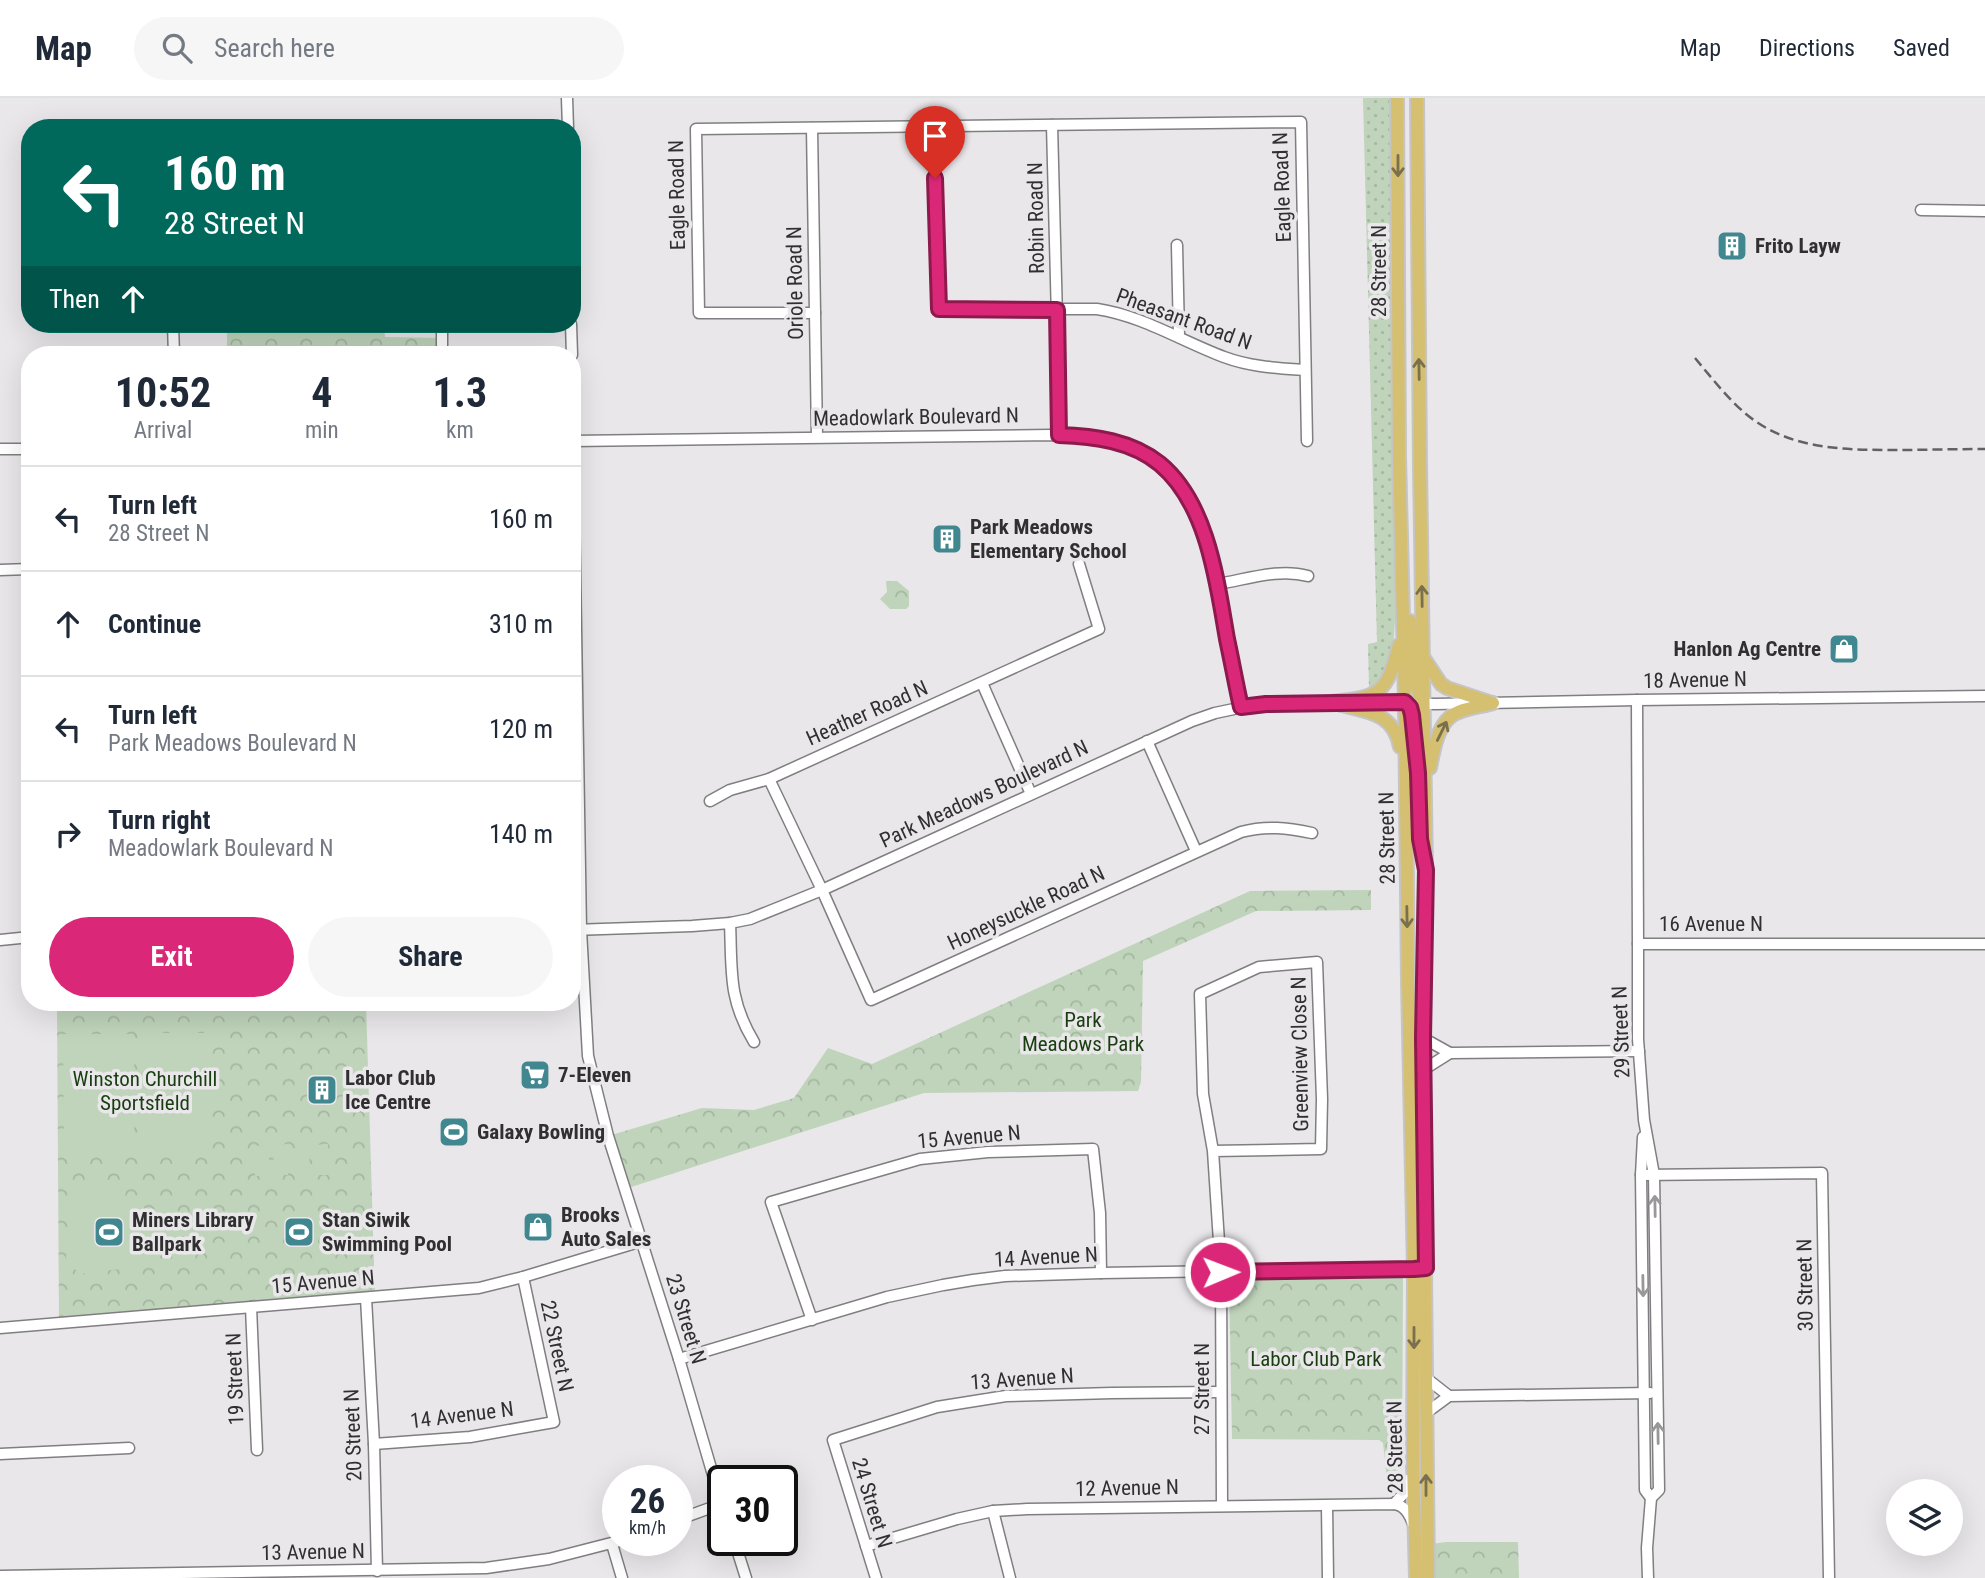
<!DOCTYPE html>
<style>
:root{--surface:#fff;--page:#f6f6f7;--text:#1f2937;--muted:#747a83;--line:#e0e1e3;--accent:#db2777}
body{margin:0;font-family:"Roboto Condensed",sans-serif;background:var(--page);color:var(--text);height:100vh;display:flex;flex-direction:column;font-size:26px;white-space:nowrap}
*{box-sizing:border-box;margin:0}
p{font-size:23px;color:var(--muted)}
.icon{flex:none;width:38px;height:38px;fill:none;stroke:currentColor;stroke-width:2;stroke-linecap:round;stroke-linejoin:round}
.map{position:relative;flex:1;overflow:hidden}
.details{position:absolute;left:21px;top:248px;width:560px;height:665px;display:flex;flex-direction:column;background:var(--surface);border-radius:28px;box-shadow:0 7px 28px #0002}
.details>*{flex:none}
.guide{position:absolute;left:21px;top:21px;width:560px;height:214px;border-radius:28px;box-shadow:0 7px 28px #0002;background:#00695c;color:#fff;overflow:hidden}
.fabs{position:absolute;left:1886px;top:1381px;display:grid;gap:14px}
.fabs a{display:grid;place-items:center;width:77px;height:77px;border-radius:50%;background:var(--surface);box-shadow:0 7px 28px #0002;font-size:35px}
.speed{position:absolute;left:602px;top:1367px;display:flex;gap:14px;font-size:35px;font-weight:700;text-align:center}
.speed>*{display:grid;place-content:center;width:91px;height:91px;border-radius:50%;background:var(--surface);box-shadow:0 7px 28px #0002;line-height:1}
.speed small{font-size:18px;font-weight:400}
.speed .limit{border:4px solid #111;border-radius:10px;background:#fff;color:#111}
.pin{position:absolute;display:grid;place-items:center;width:60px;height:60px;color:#fff;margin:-72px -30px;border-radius:50% 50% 50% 0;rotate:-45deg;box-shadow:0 0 7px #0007}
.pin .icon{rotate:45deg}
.me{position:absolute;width:77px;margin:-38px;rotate:89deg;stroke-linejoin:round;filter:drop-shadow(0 0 5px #0008)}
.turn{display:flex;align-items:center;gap:24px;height:147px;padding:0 28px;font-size:32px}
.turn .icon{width:91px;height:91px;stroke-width:2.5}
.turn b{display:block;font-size:49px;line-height:60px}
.then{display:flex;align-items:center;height:66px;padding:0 28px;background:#0003;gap:14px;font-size:26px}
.eta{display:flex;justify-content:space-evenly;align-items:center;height:119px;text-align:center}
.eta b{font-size:42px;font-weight:700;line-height:49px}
.button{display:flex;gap:14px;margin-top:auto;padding:14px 28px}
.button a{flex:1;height:80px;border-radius:42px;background:var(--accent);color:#fff;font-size:28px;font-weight:700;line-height:80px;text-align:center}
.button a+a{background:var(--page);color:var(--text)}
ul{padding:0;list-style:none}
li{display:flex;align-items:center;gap:21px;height:105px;padding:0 28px;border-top:2px solid var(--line)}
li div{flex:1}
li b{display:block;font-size:26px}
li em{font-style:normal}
header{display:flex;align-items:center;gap:42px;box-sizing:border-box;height:98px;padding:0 35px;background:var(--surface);border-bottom:2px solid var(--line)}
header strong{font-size:33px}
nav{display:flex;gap:38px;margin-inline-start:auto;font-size:24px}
.search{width:490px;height:63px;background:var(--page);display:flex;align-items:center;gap:18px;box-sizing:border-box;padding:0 24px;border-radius:38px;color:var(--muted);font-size:26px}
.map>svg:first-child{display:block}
.grass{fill:url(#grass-dots)}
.park{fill:url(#park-crowns)}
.garden{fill:#bfd4bb}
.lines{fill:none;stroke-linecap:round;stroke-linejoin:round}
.minor-casing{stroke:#807e81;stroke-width:13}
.major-casing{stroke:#c5c5c5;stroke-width:16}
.minor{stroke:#fff;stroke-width:10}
.major{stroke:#d5bf70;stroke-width:12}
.rail{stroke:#636163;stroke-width:2.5;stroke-dasharray:10 5;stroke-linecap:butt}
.oneway{stroke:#7b704d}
.oneway2{stroke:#989898}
.route-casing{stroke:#8e194d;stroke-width:18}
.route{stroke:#db2777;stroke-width:12}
.labels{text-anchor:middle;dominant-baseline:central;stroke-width:7;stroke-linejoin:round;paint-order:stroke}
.street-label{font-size:21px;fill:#313031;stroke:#e9e7ea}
.poi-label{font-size:21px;font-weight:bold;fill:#313031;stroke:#e9e7ea;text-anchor:start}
.park-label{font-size:21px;fill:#183e10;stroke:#e9e7ea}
</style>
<header>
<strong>Map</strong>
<div class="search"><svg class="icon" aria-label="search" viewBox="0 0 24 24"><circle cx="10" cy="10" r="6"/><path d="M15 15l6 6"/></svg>Search here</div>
<nav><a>Map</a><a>Directions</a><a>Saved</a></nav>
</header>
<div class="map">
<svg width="1985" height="1480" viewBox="0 0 1985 1480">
<defs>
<pattern id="grass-dots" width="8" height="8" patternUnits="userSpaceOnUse" patternTransform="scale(1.75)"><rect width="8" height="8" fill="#bfd4bb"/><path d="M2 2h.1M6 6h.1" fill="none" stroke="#a5b6a1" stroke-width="1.8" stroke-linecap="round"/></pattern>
<pattern id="park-crowns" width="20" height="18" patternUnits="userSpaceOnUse" patternTransform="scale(1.75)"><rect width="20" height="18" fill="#bfd4bb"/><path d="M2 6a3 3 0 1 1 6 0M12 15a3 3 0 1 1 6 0" fill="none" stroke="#a5b6a1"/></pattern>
</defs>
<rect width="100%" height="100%" fill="#e9e7ea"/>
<path class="grass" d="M 1363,0 L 1391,0 L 1395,523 C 1393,550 1394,574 1369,590 L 1368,546 L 1377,544 Z"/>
<g class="park">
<path d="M 227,226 L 384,226 L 385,239 L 442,240 L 442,257 L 227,257 Z"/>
<path d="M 886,483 L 897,483 L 909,493 L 909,508 L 906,511 L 890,511 L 880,501 L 887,494 Z"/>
<path d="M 1371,792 L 1371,812 L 1256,813 L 1143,863 L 1141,984 L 1138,993 L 924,995 L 625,1091 L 608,1038 L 702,1010 L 754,1012 L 794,1000 L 828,950 L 872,966 L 1250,793 Z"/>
<path d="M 57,905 L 366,905 L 375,1199 L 59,1225 Z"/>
<path d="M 1403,1179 L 1402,1368 L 1388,1390 L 1383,1345 L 1379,1342 L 1232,1341 L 1229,1181 Z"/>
<path d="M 1446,1444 L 1518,1444 L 1519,1480 L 1431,1480 L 1431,1446 Z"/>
</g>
<g class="garden">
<path d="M 140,935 L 211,935 L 211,1051 L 141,1052 Z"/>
<path d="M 63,936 L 134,936 L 134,1052 L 64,1053 Z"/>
<path d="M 288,1046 L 288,1077 L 274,1077 L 273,1047 Z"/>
<path d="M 295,1046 L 309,1046 L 310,1077 L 295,1077 Z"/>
<path d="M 328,1046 L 329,1077 L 314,1077 L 314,1047 Z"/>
<path d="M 269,1047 L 269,1078 L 255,1078 L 254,1048 Z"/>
<path d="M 73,1085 C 124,1088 153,1115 152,1167 L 79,1176 L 66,1160 Z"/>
</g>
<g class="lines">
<g class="minor-casing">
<g id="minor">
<path d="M 567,0 L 568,30"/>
<path d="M 1052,27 L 1060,337"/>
<path d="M 934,28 L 939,211 L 1097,211 C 1143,218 1181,243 1224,259 C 1251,269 1277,270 1305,272"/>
<path d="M 812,30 L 817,339"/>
<path d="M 1921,112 L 1985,113"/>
<path d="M 1177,147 L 1179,238"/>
<path d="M 815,215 L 699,215 L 696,31 L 1301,24 L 1307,343"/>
<path d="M 173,226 L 174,257"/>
<path d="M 442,226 L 442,257"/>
<path d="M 571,226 L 572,257"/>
<path d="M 572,290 L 581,832 L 588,958 L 608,1038 L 679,1261 L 723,1411"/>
<path d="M 572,343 L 1051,337 C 1088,338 1127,341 1158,364 C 1207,402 1217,484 1227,541 C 1232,564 1236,586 1241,609"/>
<path d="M 0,351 L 30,351"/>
<path d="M 0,472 L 30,471"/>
<path d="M 1218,486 C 1248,481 1279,470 1308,478"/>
<path d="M 982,585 L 1031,696"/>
<path d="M 1637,602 L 1638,846 L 1985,846"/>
<path d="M 1359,604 L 1435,606 L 1637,602 L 1985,598"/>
<path d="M 1147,643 L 1196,753"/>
<path d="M 769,681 L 822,792 L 871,902 L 1241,734 C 1266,727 1288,730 1312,735"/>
<path d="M 710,703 L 730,692 L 769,681 L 1099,531 L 1079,466"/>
<path d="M 730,825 C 732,873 728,901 754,944"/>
<path d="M 572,832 L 692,828 L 730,825 L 750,821 L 822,792 L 1192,623 L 1215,615 L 1253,607 L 1337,604"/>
<path d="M 0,842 L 30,839"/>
<path d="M 1638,846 L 1638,941 L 1644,1022 L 1654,1077 L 1659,1392 L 1651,1400"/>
<path d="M 1423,940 L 1450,955 L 1639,953"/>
<path d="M 1423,972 L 1450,955"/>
<path d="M 1643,1039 L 1641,1077 L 1645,1392 L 1651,1400"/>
<path d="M 1213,1053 L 1321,1051 L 1322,1001 L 1317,864 L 1259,869 L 1200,896 L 1203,996 L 1213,1053 L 1221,1174 L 1222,1407"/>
<path d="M 1641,1077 L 1822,1075 L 1829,1480"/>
<path d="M 366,1200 L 374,1346 L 377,1473"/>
<path d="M 251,1209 L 257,1352"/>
<path d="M 812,1222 L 771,1104 L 920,1061 L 988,1054 L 1093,1051 L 1100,1115 L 1101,1175"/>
<path d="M 0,1230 L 479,1190 L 523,1179 L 642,1143"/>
<path d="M 679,1261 L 887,1199 L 943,1187 L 973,1182 L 1005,1178 L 1101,1175 L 1420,1170"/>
<path d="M 1426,1280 L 1449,1298"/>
<path d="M 1426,1315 L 1449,1298 L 1650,1295"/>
<path d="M 374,1346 L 470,1339 L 554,1324 L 523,1179"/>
<path d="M 0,1356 L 129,1350"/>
<path d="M 1394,1406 L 1408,1391 L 1410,1381"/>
<path d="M 1327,1408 L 1328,1480"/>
<path d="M 993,1413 L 1010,1480"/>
<path d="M 677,1422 L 721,1406"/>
<path d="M 734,1442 L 746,1480"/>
<path d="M 612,1446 L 622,1480"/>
<path d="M 866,1448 L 957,1421 L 993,1413 L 1027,1411 L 1394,1406 C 1405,1407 1410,1417 1413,1426"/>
<path d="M 0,1478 L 486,1470 L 549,1461 L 623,1442"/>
<path d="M 876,1480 L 833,1342 L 937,1309 L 1006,1298 L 1112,1295 L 1220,1294"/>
<path d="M 1648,1480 L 1647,1450 L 1651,1400"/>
</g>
</g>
<g class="major-casing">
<g id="major">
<path d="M 1397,0 L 1399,358 L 1405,604 L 1408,884 L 1414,1171 L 1413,1367 L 1416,1480"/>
<path d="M 1417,0 L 1420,368 L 1426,772 L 1423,972 L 1428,1480"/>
<path d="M 1410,523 L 1414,580 L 1420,598"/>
<path d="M 1423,559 L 1441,586 L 1447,590 L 1492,605"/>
<path d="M 1331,604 C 1380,600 1387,595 1399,547"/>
<path d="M 1341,607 C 1370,614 1394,616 1400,649"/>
<path d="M 1411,613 L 1417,667"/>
<path d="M 1430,670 C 1433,654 1437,630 1450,619 C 1460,610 1480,609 1493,605"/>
</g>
</g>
<use href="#minor" class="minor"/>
<use href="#major" class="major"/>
<path class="rail" d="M 1695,260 C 1711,279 1727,300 1746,316 C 1788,351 1841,352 1894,352 C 1924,352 1955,351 1985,351"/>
</g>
<defs><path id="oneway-shaft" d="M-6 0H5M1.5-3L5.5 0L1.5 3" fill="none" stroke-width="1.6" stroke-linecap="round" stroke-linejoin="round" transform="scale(1.75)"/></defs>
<g class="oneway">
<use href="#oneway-shaft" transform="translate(1398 68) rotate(90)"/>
<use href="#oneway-shaft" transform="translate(1419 271) rotate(-91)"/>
<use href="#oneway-shaft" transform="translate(1422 498) rotate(-91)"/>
<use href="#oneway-shaft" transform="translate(1442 633) rotate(-64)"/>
<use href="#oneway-shaft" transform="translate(1407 819) rotate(89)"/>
<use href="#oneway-shaft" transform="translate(1414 1240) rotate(90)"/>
<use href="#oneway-shaft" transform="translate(1426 1387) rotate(-90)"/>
</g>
<g class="oneway2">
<use href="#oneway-shaft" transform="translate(1655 1108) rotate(-91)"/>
<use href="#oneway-shaft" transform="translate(1643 1188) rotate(89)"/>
<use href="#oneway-shaft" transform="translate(1658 1335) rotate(-91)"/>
</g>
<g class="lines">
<g class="route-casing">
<path id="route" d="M 935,80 L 939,211 L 1057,212 L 1059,337 C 1094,338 1132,343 1160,366 C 1208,406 1217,484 1227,541 C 1232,564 1236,587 1241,609 L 1266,606 L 1405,604 L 1410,609 L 1412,617 L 1418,675 L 1420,741 L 1426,772 L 1423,940 L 1426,1170 L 1414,1171 L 1220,1174"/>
</g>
<use href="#route" class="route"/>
</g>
<defs>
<g id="building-square" transform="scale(1.575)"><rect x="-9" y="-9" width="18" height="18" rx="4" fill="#408790" stroke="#e9e7ea"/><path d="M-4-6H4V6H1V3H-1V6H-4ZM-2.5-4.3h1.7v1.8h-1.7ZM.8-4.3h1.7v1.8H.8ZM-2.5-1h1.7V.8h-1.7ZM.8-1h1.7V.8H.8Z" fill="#fff"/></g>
<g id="shop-square" transform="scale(1.575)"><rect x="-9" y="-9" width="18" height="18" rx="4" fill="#408790" stroke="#e9e7ea"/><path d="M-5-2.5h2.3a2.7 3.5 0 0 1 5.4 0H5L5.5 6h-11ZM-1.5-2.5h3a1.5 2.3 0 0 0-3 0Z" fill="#fff"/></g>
<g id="supermarket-square" transform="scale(1.575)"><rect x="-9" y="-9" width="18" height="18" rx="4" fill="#408790" stroke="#e9e7ea"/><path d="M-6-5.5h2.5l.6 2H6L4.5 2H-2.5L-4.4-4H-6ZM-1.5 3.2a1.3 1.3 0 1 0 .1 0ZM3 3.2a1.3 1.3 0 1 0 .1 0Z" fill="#fff"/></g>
<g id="stadium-square" transform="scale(1.575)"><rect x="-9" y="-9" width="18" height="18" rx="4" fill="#408790" stroke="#e9e7ea"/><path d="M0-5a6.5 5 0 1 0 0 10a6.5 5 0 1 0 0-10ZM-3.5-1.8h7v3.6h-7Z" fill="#fff"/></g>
</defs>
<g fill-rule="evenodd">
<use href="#building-square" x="1732" y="148"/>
<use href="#building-square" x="947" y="441"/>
<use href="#shop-square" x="1844" y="551"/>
<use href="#supermarket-square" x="535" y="977"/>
<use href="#building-square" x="322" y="992"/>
<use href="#stadium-square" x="454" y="1034"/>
<use href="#shop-square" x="538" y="1129"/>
<use href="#stadium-square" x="109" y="1134"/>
<use href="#stadium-square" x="299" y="1134"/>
</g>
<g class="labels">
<g class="street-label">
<text transform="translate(1282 89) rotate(-92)">Eagle Road N</text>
<text transform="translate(677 97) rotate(-91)">Eagle Road N</text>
<text transform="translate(1036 120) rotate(-91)">Robin Road N</text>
<text transform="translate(1379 173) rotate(-90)">28 Street N</text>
<text transform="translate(795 185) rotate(-91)">Oriole Road N</text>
<text transform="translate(1184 221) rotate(20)">Pheasant Road N</text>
<text transform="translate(916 319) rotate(-1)">Meadowlark Boulevard N</text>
<text transform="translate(1695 582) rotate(-1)">18 Avenue N</text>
<text transform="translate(867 615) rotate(-24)">Heather Road N</text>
<text transform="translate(984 696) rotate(-25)">Park Meadows Boulevard N</text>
<text transform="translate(1387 740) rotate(-91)">28 Street N</text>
<text transform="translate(1026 810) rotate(-25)">Honeysuckle Road N</text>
<text x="1711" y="826">16 Avenue N</text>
<text transform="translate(1621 934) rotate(-92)">29 Street N</text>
<text transform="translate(1300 956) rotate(-91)">Greenview Close N</text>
<text transform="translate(969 1039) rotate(-5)">15 Avenue N</text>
<text transform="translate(1046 1159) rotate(-3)">14 Avenue N</text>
<text transform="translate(323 1184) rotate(-5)">15 Avenue N</text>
<text transform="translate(1805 1187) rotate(-91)">30 Street N</text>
<text transform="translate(686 1221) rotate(73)">23 Street N</text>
<text transform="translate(557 1248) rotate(78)">22 Street N</text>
<text transform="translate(235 1281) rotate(-92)">19 Street N</text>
<text transform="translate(1022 1281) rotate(-4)">13 Avenue N</text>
<text transform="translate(1202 1291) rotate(-90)">27 Street N</text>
<text transform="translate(462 1317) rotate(-7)">14 Avenue N</text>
<text transform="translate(353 1337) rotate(-92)">20 Street N</text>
<text transform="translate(1395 1349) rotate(-91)">28 Street N</text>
<text transform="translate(1127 1390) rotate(-1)">12 Avenue N</text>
<text transform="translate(872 1405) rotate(73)">24 Street N</text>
<text transform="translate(313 1454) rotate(-1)">13 Avenue N</text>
</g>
<g class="poi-label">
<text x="1755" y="148">Frito Layw</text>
<text x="970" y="429">Park Meadows<tspan x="970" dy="24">Elementary School</tspan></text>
<text x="1821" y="551" text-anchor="end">Hanlon Ag Centre</text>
<text x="558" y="977">7-Eleven</text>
<text x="345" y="980">Labor Club<tspan x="345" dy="24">Ice Centre</tspan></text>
<text x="477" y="1034">Galaxy Bowling</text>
<text x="561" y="1117">Brooks<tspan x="561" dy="24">Auto Sales</tspan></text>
<text x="132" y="1122">Miners Library<tspan x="132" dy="24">Ballpark</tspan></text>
<text x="322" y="1122">Stan Siwik<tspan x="322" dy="24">Swimming Pool</tspan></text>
</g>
<g class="park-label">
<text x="1083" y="922">Park<tspan x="1083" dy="24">Meadows Park</tspan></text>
<text x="145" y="981">Winston Churchill<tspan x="145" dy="24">Sportsfield</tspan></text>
<text x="1316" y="1261">Labor Club Park</text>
</g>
</g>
</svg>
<div class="fabs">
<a><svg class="icon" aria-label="layers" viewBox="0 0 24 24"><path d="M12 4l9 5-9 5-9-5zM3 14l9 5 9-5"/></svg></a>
</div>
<div class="speed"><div>26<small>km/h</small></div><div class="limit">30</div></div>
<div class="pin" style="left:935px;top:80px;background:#d93025"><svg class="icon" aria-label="arrive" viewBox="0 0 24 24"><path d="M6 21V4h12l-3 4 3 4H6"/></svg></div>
<svg class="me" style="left:1220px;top:1174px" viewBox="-20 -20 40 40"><circle r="17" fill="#db2777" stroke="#fff" stroke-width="3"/><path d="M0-11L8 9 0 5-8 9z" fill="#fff"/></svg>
<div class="guide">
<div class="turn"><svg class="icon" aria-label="left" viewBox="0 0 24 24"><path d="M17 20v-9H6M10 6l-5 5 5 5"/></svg><div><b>160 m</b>28 Street N</div></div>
<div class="then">Then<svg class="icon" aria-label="ahead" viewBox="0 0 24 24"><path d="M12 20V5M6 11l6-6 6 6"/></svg></div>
</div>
<section class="details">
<div class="eta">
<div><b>10:52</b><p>Arrival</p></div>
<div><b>4</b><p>min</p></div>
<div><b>1.3</b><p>km</p></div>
</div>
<ul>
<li><svg class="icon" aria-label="left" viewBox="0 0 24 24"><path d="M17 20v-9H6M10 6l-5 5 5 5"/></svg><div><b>Turn left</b><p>28 Street N</p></div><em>160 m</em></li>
<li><svg class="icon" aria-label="ahead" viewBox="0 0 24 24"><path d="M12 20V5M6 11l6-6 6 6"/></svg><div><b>Continue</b></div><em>310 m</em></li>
<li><svg class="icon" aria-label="left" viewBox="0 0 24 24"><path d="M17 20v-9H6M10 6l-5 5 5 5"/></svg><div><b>Turn left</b><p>Park Meadows Boulevard N</p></div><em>120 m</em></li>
<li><svg class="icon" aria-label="right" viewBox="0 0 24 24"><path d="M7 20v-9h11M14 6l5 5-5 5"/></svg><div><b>Turn right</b><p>Meadowlark Boulevard N</p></div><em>140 m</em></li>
</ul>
<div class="button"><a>Exit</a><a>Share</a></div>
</section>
</div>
